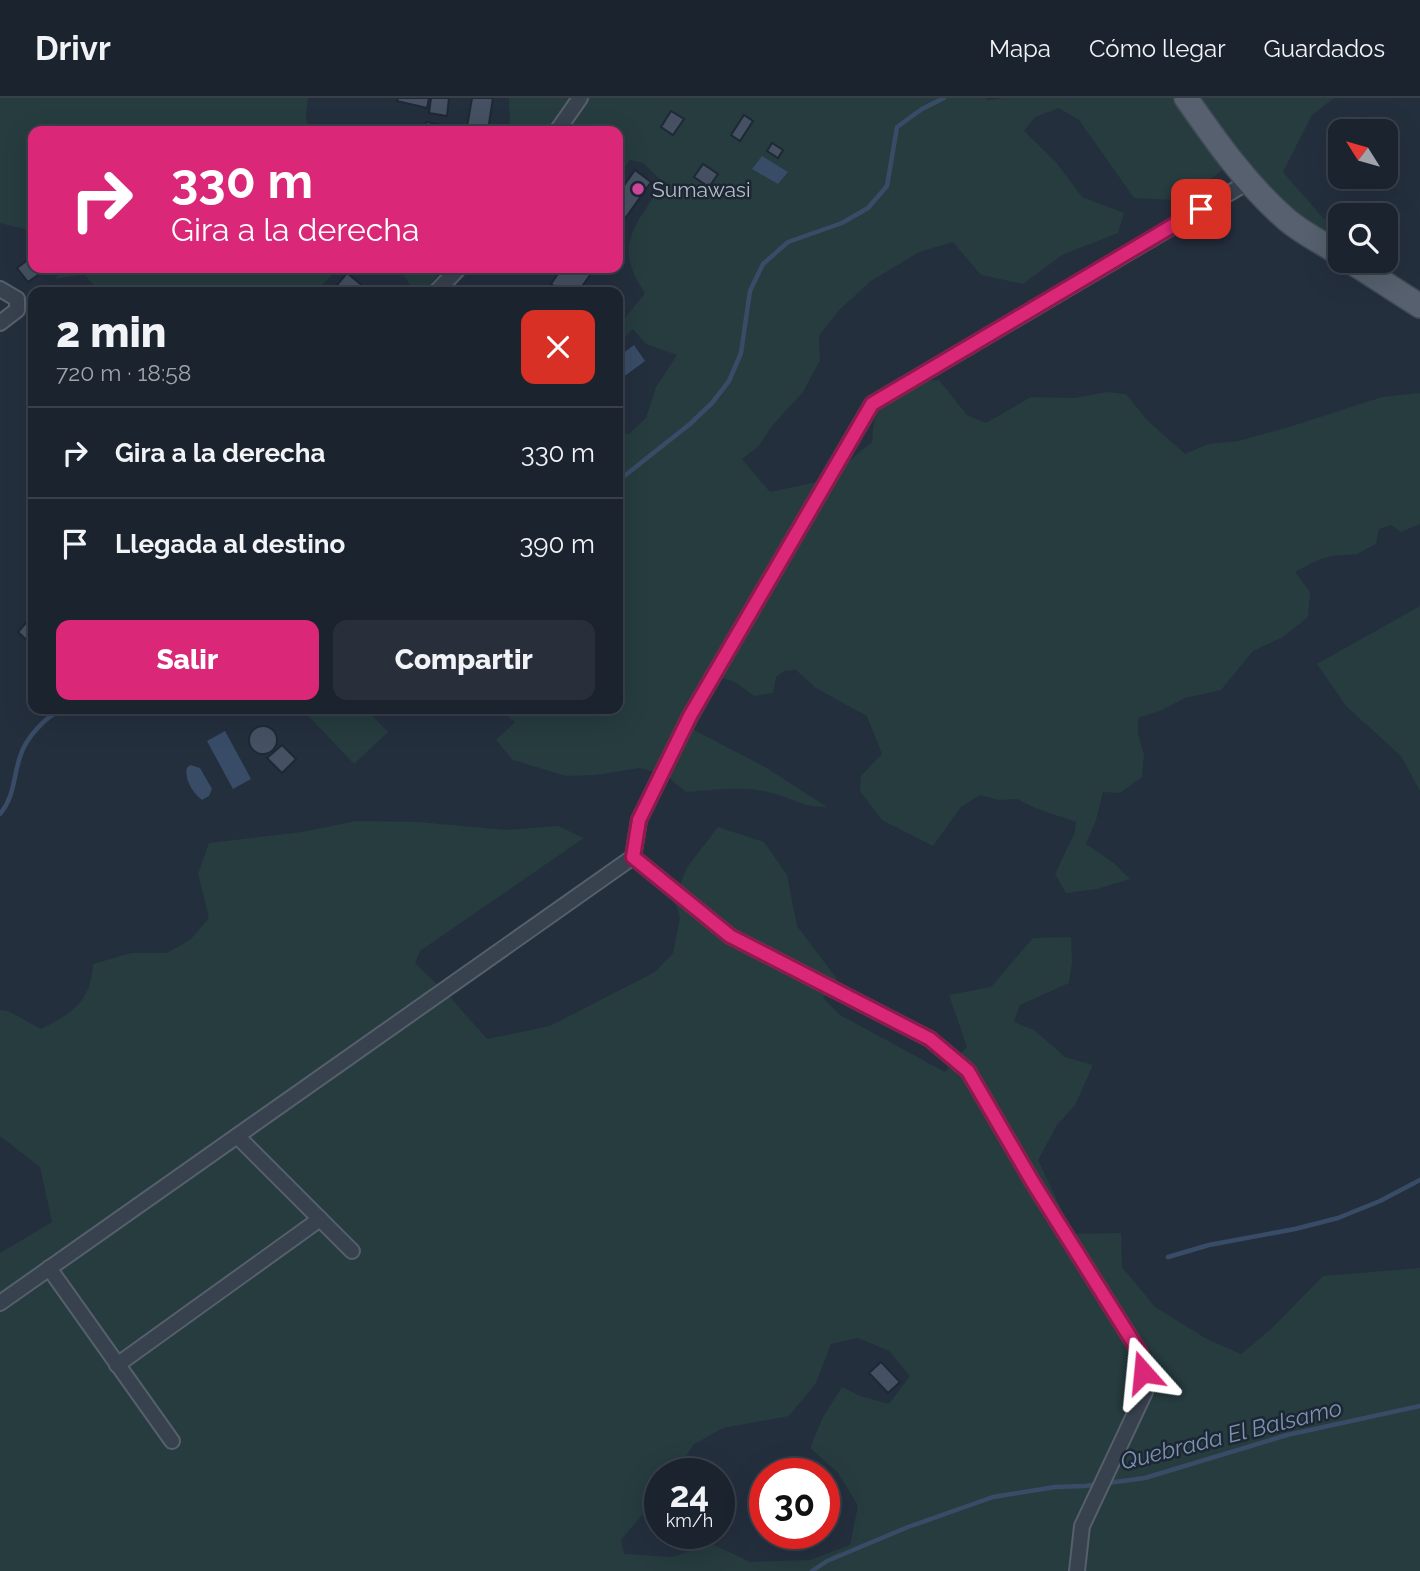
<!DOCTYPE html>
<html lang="es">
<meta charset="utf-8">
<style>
:root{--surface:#1b232e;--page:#282f3a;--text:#f1f3f6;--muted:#a0a4aa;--line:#39404a;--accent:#db2777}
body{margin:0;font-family:Raleway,sans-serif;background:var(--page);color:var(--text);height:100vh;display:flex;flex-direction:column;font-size:26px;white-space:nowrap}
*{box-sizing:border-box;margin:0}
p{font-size:23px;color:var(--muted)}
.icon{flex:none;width:38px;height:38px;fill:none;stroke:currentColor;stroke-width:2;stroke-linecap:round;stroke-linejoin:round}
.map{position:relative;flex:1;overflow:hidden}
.sheet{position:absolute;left:28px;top:189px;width:595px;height:427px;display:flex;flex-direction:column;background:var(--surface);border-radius:14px;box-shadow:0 7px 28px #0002,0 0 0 2px var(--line)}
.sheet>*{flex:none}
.top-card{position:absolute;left:28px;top:28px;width:595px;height:147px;border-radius:14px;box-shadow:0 7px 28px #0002,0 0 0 2px var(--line);background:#db2777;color:#fff;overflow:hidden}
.needle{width:46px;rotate:307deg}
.tools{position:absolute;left:1328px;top:21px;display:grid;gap:14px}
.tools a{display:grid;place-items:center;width:70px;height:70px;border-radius:14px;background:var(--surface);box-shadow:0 7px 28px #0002,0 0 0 2px var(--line);font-size:35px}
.speed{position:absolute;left:644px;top:1360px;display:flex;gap:14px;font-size:35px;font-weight:700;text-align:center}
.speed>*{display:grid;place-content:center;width:91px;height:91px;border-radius:50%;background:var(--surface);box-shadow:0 7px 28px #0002,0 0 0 2px var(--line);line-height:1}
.speed small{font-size:18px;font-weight:400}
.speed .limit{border:10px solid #d22;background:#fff;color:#111}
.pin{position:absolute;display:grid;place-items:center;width:60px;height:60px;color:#fff;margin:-30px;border-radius:14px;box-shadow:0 4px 10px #0006}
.me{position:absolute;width:77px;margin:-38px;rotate:342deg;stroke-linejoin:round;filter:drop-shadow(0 0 5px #0008)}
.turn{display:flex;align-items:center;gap:24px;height:147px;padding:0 28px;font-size:32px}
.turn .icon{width:91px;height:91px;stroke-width:2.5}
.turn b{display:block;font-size:49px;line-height:60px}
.round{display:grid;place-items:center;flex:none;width:74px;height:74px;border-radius:14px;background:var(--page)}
.head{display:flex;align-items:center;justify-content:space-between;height:119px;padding:0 28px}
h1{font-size:42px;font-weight:800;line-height:52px}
.primary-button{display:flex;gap:14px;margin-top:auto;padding:14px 28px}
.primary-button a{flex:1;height:80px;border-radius:14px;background:var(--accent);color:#fff;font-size:28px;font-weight:800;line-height:80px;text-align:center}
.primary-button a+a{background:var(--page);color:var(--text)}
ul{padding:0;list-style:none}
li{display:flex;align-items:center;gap:21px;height:91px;padding:0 28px;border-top:2px solid var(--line)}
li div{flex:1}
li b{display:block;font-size:26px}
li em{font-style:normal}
header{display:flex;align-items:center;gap:42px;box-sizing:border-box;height:98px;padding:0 35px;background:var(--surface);border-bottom:2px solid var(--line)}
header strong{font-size:33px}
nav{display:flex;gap:38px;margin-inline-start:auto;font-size:24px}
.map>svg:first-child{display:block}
.green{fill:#263c3f;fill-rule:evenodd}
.water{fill:#394c67}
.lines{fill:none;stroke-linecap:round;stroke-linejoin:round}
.stream{stroke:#394c67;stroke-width:4.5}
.building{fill:#455162;stroke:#1f2835;stroke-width:2}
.street-casing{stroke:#565f6c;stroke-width:18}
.primary-casing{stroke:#414a57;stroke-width:26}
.street{stroke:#38414e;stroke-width:14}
.primary{stroke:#56606e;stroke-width:23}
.route-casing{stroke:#8e194d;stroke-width:18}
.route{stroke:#db2777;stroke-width:12}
.hotel-dot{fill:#d1479c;stroke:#1d2633;stroke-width:2.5}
.labels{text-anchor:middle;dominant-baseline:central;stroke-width:5;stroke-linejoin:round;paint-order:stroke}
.poi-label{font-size:21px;fill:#b4bcc9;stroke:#1d2633;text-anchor:start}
.water-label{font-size:23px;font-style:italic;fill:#7c92b1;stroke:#1d2633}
</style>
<header>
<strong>Drivr</strong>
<nav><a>Mapa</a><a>Cómo llegar</a><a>Guardados</a></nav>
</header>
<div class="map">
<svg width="1420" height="1473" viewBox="0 0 1420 1473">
<rect width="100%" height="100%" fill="#242f3e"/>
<g class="green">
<path d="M 0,0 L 308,0 L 306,16 L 309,33 L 33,33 L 33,133 L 0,125 Z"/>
<path d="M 509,0 L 985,0 L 988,2 L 1004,0 L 1334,0 L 1312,17 L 1283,74 L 1323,120 L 1340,129 L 1340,146 L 1272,99 L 1240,59 L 1208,83 L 1175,102 L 1134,100 L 1079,22 L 1059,10 L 1035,19 L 1024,33 L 1055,63 L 1082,99 L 1124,115 L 1118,135 L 1062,157 L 1023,186 L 981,177 L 953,144 L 919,154 L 871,183 L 839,212 L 819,238 L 820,262 L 803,294 L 771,329 L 759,348 L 742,361 L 770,394 L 826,382 L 872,344 C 873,336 873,323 877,316 C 891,294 915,283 939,282 L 967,317 L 986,325 L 1031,299 L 1074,300 L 1107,294 L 1126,296 L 1148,323 L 1185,356 L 1208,346 L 1238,343 L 1289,329 L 1382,299 L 1420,295 L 1420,426 L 1401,434 L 1391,427 L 1379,431 L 1376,446 L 1357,456 L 1332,458 L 1318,462 L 1295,474 L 1310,494 L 1308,519 L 1283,539 L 1253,553 L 1221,592 L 1185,600 L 1162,612 L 1138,620 L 1138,636 L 1144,657 L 1142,679 L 1120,695 L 1103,694 L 1096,722 L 1086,746 L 1115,766 L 1130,781 L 1097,791 L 1066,795 L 1055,776 L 1075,734 L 1076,724 L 1035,710 L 1017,701 L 999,702 L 980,697 L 961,709 L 933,748 L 882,722 L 860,693 L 861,678 L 882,656 L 867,618 L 816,590 L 796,572 L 784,573 L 776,579 L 773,595 L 754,598 L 735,584 L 722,580 L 694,632 L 765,669 L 827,709 C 805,710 789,699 768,694 C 742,688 713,692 686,694 L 666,677 L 640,670 L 596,677 L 566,678 L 513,662 L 496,642 L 515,624 L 499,611 L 618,611 L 618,336 L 629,336 L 646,320 L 656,289 L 677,257 L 646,246 L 633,231 L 618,246 L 618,229 L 645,195 C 611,145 637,128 663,84 L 643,65 L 630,62 L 618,80 L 618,33 L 510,33 Z"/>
<path d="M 59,170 L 338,170 L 316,194 L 95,194 L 96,190 L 84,176 L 56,181 Z"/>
<path d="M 398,170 L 443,170 L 425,194 L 415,193 Z"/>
<path d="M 1420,508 L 1420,693 L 1401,658 L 1346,608 L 1317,566 Z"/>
<path d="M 302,611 L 366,611 L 388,634 L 354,666 Z"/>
<path d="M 356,723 L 418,724 L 506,732 L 558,728 L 584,740 L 420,853 L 415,865 L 450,899 L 487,941 L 550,928 L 655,874 L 673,855 L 680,820 L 674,800 L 688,768 L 718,729 L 764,744 L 787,777 L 797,828 L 837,881 L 823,900 L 840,917 L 945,974 L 967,949 L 949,897 L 991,889 L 1033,840 L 1071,839 L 1072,864 L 1069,885 L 1020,907 L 1014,924 L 1034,932 L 1065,959 L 1093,967 L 1075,1007 L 1057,1027 L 1038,1062 L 1073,1136 L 1121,1135 L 1122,1169 L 1155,1209 L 1207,1241 L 1241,1256 L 1272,1230 L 1323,1178 L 1420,1170 L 1420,1473 L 0,1473 L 0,1155 L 52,1124 L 40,1069 L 0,1038 L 0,912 L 8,913 L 41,931 C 72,915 91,904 93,866 L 131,855 L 167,855 L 190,842 L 209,820 L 198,776 L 209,745 L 302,734 ZM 858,1240 L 889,1253 L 910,1278 L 889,1306 L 860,1298 L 842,1289 L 823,1319 L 810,1350 L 838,1375 L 858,1408 L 850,1447 L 810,1462 L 750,1464 L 712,1446 L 672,1459 L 624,1456 L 621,1442 L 660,1396 L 660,1376 L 676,1375 L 693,1347 L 723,1330 L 789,1318 L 816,1285 L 831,1246 Z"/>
</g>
<g class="water">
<path d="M 762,58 L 788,74 L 778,86 L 752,71 Z"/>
<path d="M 634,247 L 645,263 L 618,283 L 618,259 Z"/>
<path d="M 225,633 L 251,681 L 233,691 L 207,643 Z"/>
<path d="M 190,667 L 200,670 L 212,691 L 209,698 L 202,702 C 193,695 184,681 187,670 Z"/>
</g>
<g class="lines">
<g class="stream">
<path d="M 618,383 L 690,326 L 712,305 L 729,283 L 741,255 L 750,193 L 763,166 L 788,144 L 842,125 L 868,110 L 887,88 L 897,29 L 922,11 L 944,0"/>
<path d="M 0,716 C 15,698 13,679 20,659 C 25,641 46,617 64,611"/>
<path d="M 1168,1159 L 1209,1147 L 1295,1131 L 1338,1120 L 1380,1103 L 1420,1082"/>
<path d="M 812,1473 L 827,1463 L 908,1429 L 993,1399 L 1055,1389 L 1085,1388 L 1145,1380 L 1287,1337 L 1420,1308"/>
</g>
</g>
<g class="building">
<path d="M 398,0 L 429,0 L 427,10 L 397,3 Z"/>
<path d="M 431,0 L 449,0 L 447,18 L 429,15 Z"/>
<path d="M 472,0 L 493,0 L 488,32 L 467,29 Z"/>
<path d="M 671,13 L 684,21 L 673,37 L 661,29 Z"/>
<path d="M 744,17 L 753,23 L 740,43 L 731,37 Z"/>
<path d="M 426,24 L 473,32 L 473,33 L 425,33 Z"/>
<path d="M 772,45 L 783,52 L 778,60 L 767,53 Z"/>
<path d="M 703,66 L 718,76 L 709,89 L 694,79 Z"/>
<path d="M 635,72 L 651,84 L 624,122 L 618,117 L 618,96 Z"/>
<path d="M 33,158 L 33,170 L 48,170 L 28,184 L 17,170 Z"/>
<path d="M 562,170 L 595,170 L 578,194 L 563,194 L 551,186 Z"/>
<path d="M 347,175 L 370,194 L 346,194 L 337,187 Z"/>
<path d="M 33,517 L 33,548 L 18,534 Z"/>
<circle cx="263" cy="642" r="14"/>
<path d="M 282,647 L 296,661 L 282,675 L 267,660 Z"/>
<path d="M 881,1264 L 900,1284 L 888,1295 L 869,1275 Z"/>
</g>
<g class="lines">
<g class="street-casing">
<g id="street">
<path d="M 557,33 L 580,0"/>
<path d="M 0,191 L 17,201 L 17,212 L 0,225"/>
<path d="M 436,194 L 459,170"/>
<path d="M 633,759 L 730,838 L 930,941 L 968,973 L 1032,1083 L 1140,1255 L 1145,1294 L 1082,1428 L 1077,1473"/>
<path d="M 237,1038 L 352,1153"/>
<path d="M 49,1170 L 172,1343"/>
<path d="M 0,1205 L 633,759 L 639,722 L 690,618 L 872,306 L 1248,84"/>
<path d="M 117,1267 L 320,1121"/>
</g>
</g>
<g class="primary-casing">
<g id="primary">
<path d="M 1186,0 C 1216,43 1246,86 1286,121 C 1302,135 1323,145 1340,156"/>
<path d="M 1350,163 L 1420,208"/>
</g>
</g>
<use href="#street" class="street"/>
<use href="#primary" class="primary"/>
</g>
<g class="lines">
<g class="route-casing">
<path id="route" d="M 1143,1274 L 1140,1255 L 1032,1083 L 968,973 L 930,941 L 730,838 L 633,759 L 639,722 L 690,618 L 872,306 L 1201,111"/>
</g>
<use href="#route" class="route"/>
</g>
<circle class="hotel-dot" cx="638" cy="91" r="7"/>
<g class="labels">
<g class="poi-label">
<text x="652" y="91">Sumawasi</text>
</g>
<g class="water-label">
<text transform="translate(1231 1336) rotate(-14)">Quebrada El Balsamo</text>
</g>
</g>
</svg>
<div class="tools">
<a><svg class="needle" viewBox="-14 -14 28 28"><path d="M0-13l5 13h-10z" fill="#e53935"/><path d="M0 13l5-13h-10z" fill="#a0a4aa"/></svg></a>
<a><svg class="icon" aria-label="search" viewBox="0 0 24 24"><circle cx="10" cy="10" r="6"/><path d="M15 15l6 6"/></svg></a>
</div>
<div class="speed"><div>24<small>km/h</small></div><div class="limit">30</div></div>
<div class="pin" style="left:1201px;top:111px;background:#d93025"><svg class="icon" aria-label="arrive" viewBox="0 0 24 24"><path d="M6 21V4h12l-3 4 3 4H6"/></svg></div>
<svg class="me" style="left:1143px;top:1274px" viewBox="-20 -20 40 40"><path d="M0-17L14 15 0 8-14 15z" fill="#db2777" stroke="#fff" stroke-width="4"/></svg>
<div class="top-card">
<div class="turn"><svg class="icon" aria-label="right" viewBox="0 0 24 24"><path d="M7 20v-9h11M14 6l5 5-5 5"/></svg><div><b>330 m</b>Gira a la derecha</div></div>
</div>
<section class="sheet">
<div class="head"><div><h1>2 min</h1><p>720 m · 18:58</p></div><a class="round" style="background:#d93025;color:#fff"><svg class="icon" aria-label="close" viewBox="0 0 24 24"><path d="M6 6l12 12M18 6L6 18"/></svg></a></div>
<ul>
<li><svg class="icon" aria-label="right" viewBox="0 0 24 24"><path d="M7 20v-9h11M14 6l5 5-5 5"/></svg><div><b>Gira a la derecha</b></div><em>330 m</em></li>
<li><svg class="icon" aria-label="arrive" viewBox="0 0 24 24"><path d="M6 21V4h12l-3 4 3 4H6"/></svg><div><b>Llegada al destino</b></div><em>390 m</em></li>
</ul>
<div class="primary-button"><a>Salir</a><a>Compartir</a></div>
</section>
</div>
